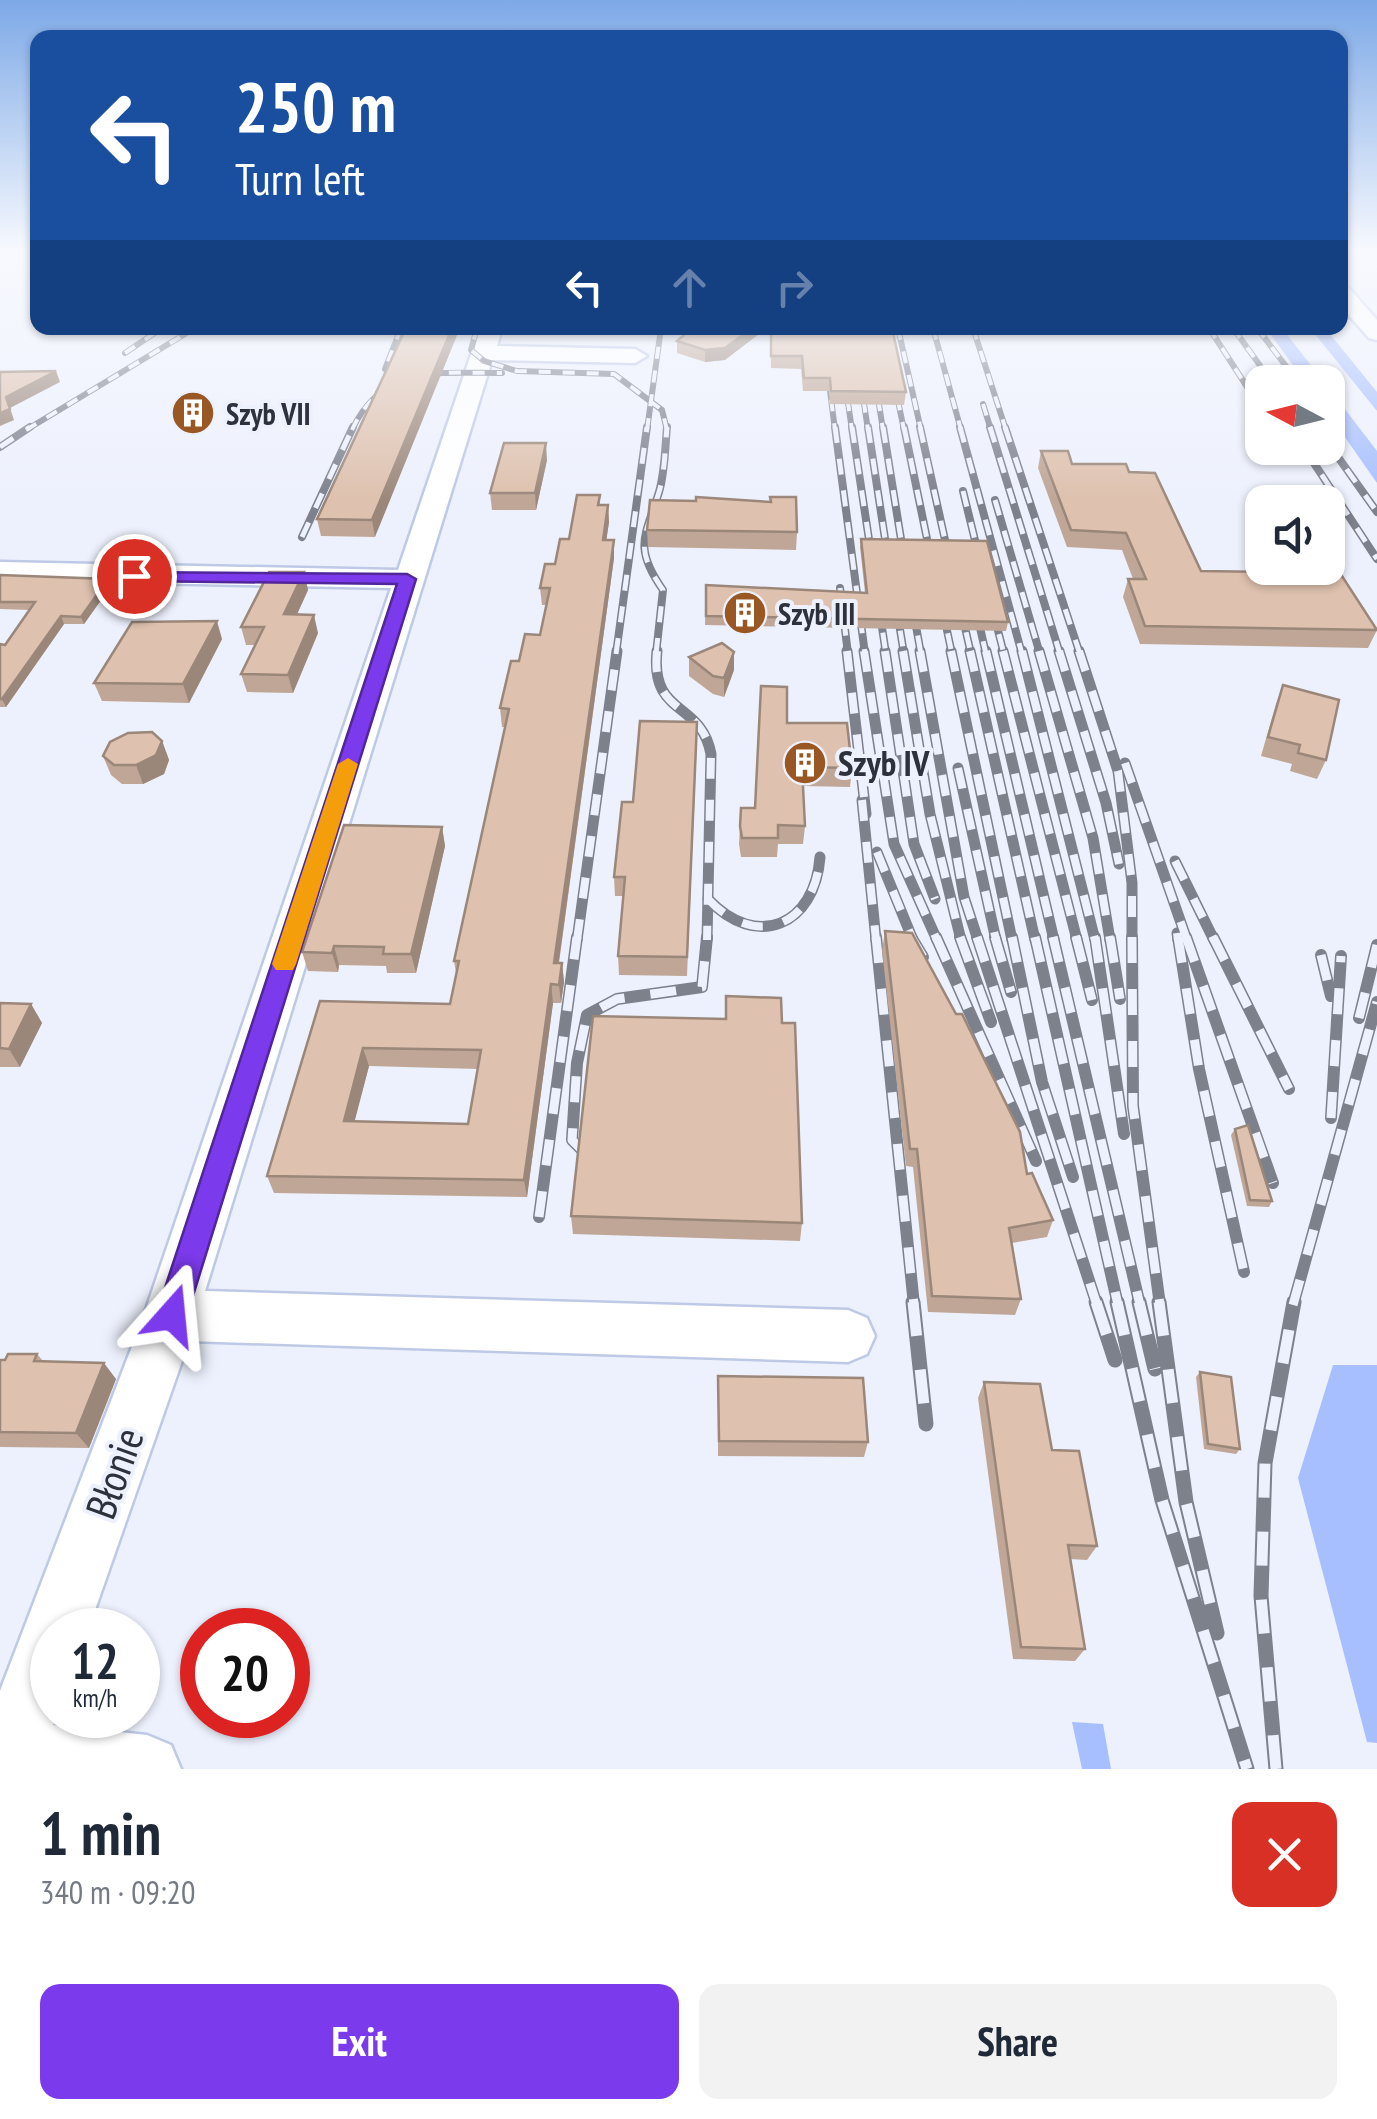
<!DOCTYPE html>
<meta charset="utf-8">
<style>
:root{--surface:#fff;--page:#f2f2f3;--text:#1f2937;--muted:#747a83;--accent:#7c3aed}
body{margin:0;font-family:"PT Sans Narrow",sans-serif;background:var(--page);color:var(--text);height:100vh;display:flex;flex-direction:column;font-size:38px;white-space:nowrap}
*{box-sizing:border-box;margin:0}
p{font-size:32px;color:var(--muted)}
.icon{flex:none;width:55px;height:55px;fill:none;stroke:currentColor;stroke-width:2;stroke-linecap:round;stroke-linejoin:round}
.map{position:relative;height:1769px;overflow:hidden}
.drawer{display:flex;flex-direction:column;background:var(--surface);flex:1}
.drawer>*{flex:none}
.guide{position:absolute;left:30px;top:30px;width:1318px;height:305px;border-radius:20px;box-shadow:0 2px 8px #0004;background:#1a4fa0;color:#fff;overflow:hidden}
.needle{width:65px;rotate:277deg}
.controls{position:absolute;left:1245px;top:365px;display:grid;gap:20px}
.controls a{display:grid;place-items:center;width:100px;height:100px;border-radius:20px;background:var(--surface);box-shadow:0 2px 8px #0004;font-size:50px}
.speed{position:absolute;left:30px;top:1608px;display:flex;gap:20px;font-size:50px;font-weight:700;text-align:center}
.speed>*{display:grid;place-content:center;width:130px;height:130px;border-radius:50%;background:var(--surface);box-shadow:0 2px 8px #0004;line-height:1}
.speed small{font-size:25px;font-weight:400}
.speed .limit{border:15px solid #d22;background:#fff;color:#111}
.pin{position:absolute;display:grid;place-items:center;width:85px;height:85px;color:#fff;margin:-42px;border:5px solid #fff;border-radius:50%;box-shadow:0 2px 10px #0007}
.me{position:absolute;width:110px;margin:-55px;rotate:18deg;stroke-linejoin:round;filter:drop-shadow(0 0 8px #0008)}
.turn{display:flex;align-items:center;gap:35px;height:210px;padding:0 40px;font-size:45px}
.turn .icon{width:130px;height:130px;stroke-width:2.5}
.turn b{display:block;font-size:70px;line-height:85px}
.lanes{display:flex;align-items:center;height:95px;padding:0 40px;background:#0003;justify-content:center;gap:50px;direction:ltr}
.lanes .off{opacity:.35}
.round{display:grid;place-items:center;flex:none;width:105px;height:105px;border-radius:20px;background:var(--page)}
.headline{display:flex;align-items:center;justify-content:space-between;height:170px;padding:0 40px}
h1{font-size:60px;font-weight:800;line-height:75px}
.cta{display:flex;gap:20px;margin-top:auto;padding:20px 40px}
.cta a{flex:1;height:115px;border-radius:20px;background:var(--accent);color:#fff;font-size:40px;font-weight:800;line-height:115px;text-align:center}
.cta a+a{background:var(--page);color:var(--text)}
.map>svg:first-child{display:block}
.green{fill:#a8bfff}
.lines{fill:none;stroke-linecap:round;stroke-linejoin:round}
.minor-casing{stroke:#bec9e6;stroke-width:5}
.minor{fill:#fff;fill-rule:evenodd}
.rail-far4-casing{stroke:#7d818c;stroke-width:6}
.rail-far3-casing{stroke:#7d818c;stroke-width:8}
.rail-far2-casing{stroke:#7d818c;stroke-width:11}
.rail-far1-casing{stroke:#7d818c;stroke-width:12}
.rail-casing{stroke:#7d818c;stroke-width:15}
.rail-far4{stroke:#edf1fd;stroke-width:4;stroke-dasharray:12;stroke-linecap:butt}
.rail-far3{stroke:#edf1fd;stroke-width:5;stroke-dasharray:16;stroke-linecap:butt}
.rail-far2{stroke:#edf1fd;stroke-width:8;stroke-dasharray:21;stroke-linecap:butt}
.rail-far1{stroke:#edf1fd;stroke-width:9;stroke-dasharray:26;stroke-linecap:butt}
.rail{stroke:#edf1fd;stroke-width:11;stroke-dasharray:34;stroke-linecap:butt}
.wall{fill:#bfa696;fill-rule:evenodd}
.shaded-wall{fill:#9b877a}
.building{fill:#dec1ae;stroke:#9b877a;stroke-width:2.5;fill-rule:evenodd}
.route{fill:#7c3aed;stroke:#51269a;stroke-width:2.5}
.slow{fill:#f59e0b}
.labels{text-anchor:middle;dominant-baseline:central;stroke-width:8;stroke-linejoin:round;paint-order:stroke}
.far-poi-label{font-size:30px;font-weight:bold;fill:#2d313c;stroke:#edf1fd;text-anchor:start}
.poi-label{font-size:35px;font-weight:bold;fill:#2d313c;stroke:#edf1fd;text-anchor:start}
.near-street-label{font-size:42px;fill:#2d313c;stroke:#edf1fd}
</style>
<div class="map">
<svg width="1377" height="1769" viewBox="0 0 1377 1769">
<rect width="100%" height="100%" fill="#edf1fd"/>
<g class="green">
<path d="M 1266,328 L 1282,328 L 1324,382 L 1305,382 Z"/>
<path d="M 1310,328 L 1325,328 L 1377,392 L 1377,411 Z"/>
<path d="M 1328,387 L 1377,451 L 1377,483 L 1328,413 Z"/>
<path d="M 1333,1365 L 1377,1365 L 1377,1743 L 1367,1742 L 1298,1478 Z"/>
<path d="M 1072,1722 L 1103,1724 L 1111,1769 L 1082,1769 Z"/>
</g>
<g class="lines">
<g class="minor-casing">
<g id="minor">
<path d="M 1340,286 L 1348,287 L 1377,320 L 1377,340 L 1369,338 L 1340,305 Z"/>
<path d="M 480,328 L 502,328 L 497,346 L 635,349 L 647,356 L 635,363 L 492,360 L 205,1291 L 848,1310 L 867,1318 L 875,1336 L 867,1354 L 848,1362 L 189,1341 L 88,1630 L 52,1630 L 52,1715 L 57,1715 L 53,1725 L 147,1735 L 171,1745 L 181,1769 L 0,1769 L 0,1691 L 144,1315 L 391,588 L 0,580 L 0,562 L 398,570 Z"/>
</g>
</g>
<use href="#minor" class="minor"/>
<g class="rail-far4-casing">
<g id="rail-far4">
<path d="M 401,328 L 385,369 L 411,375"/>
<path d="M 477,328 L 471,350 L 484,361 L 517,371 L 614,374 L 662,410 L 667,430"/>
<path d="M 822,328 L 835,430"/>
<path d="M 837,328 L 852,430"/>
<path d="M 867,328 L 883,430"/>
<path d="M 883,328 L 904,430"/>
<path d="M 898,328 L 921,430"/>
<path d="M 933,328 L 961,430"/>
<path d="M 973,328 L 1006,430"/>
<path d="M 1209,328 L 1262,410"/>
<path d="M 1233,328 L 1272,382"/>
<path d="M 1257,328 L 1298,382"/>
<path d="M 125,353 L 162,328"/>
<path d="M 860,377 L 868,430"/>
<path d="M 983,404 L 991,430"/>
<path d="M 26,430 L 195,328"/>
<path d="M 352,430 C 382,364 440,373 502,373"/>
<path d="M 647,430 L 661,328"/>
</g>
</g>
<g class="rail-far3-casing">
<g id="rail-far3">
<path d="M 835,427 L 865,654"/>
<path d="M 852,427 L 873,566"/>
<path d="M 868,427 L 889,565"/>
<path d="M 883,427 L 905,564"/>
<path d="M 904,427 L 933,568"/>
<path d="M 920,427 L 951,567"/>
<path d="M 960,427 L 1022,654"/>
<path d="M 990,427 L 1060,654"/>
<path d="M 1005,427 L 1080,654"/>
<path d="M 1328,443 L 1377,512"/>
<path d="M 0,447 L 30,427"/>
<path d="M 1304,448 L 1377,559"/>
<path d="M 963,491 L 982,569"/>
<path d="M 995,500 L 1040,654"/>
<path d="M 302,537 L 353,427"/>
<path d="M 840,588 L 848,654"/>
<path d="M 895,599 L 904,654"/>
<path d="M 878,601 L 886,654"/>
<path d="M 959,601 L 971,654"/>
<path d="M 941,602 L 952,654"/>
<path d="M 991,603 L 1004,654"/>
<path d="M 912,604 L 921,654"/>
<path d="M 976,610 L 986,654"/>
<path d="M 616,654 L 647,427"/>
<path d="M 656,654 L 663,590 C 633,547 645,537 659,492 C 665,472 665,448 667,427"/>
</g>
</g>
<g class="rail-far2-casing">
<g id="rail-far2">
<path d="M 657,651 C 650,717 701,700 711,754 L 707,940"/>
<path d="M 847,651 L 866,814"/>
<path d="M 864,651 L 894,844 L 937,940"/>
<path d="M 885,651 L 914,844 L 935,899"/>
<path d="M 903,651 L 930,814 L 961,940"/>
<path d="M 920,651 L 964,897 L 978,940"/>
<path d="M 951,651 L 1012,940"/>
<path d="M 970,651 L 1035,940"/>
<path d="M 986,651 L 1054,940"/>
<path d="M 1003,651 L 1077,940"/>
<path d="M 1022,651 L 1095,940"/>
<path d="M 1039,651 L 1093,838 L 1110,940"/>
<path d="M 1059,651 L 1106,803 L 1119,864"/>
<path d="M 1079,651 L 1118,771 L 1132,883 L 1132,940"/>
<path d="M 1125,763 L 1187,940"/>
<path d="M 958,768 L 996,940"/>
<path d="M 862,800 L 876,940"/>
<path d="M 877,852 L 913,940"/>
<path d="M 1175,861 L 1214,940"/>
<path d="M 708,899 C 757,951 815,925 820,857"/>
<path d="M 1177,933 L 1178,940"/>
<path d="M 577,940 L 617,651"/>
</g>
</g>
<g class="rail-far1-casing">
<g id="rail-far1">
<path d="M 876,937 L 914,1305"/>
<path d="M 911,937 L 923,957"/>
<path d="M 936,937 L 1036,1161"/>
<path d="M 960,937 L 991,1022"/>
<path d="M 977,937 L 1097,1305"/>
<path d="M 995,937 L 1011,992"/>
<path d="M 1012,937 L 1042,1082 L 1073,1177"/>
<path d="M 1035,937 L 1118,1305"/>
<path d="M 1053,937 L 1140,1305"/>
<path d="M 1076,937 L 1092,1000"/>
<path d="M 1095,937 L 1124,1134"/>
<path d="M 1110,937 L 1120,999"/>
<path d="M 1132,937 L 1133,1106 L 1160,1305"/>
<path d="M 1178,937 L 1199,1069 L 1244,1272"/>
<path d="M 1186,937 L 1273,1183"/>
<path d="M 1213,937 L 1289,1089"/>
<path d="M 1321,955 L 1331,996"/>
<path d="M 1359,1018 L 1377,945"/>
<path d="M 1331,1118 L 1341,956"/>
<path d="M 582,1150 L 572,1140 L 577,1063 L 587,1015 L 617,999 L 702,987 L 707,937"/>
<path d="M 539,1217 L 577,937"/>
<path d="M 1293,1305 L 1377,1002"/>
</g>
</g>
<g class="rail-casing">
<g id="rail">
<path d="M 913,1302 L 926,1424"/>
<path d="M 1096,1302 L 1115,1360"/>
<path d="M 1117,1302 L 1162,1500 L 1247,1769"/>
<path d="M 1139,1302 L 1155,1369"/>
<path d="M 1159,1302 L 1186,1502 L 1217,1633"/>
<path d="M 1276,1769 L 1261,1596 L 1265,1463 L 1294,1302"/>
</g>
</g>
<use href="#rail-far4" class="rail-far4"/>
<use href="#rail-far3" class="rail-far3"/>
<use href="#rail-far2" class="rail-far2"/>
<use href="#rail-far1" class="rail-far1"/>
<use href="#rail" class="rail"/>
</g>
<g class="wall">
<path d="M 406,328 L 375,537 L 321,536 L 317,519 Z"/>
<path d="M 692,328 L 725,360 L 705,362 L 677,353 L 677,341 Z"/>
<path d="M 770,328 L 906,392 L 904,405 L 830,404 L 829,391 L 803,391 L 801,369 L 771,368 Z"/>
<path d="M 1041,451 L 1072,464 L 1129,472 L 1201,571 L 1377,630 L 1368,648 L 1140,644 L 1123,597 L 1128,579 L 1133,579 L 1122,550 L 1067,547 L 1038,468 Z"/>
<path d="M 547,460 L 536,510 L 492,510 L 490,493 Z"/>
<path d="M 600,495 L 600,505 L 608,505 L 609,522 L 606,540 L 614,558 L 559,963 L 562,963 L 564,982 L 561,1003 L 553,1003 L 527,1197 L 274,1193 L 267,1176 L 320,1001 L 450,1004 L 456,973 L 454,961 L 505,727 L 502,727 L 500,708 L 519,661 L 540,635 L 546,605 L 542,605 L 540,588 L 569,539 ZM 369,1066 L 478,1069 L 468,1124 L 354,1122 Z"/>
<path d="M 696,501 L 797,532 L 796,550 L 648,547 L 647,530 Z"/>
<path d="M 861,539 L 1008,622 L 1006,631 L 705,625 L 706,585 L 865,593 L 860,547 Z"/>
<path d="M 304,572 L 308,590 L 297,614 L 318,633 L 293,693 L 247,692 L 241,674 L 255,645 L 246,645 L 241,627 Z"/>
<path d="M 0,575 L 111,586 L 84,624 L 64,624 L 6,707 L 0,707 L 0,644 L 5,645 L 30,610 L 0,609 Z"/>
<path d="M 222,639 L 189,703 L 102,701 L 94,683 Z"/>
<path d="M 734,652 L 734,670 L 724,697 L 713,694 L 689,676 L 689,657 Z"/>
<path d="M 1283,685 L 1326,760 L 1317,779 L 1290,771 L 1292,764 L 1261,756 L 1276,704 Z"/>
<path d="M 787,723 L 852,768 L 850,787 L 803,786 L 805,826 L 803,844 L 778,844 L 777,857 L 741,857 L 739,844 L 741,808 L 755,808 Z"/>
<path d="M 162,741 L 169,760 L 164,774 L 143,784 L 122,784 L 111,775 L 103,756 Z"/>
<path d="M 697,741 L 687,976 L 619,975 L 618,956 L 623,896 L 615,896 L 614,877 L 633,802 Z"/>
<path d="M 442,827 L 445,846 L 416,973 L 387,973 L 386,966 L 339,965 L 338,972 L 308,971 L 302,952 Z"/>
<path d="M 885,931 L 1053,1220 L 1047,1237 L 1012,1243 L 1021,1299 L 1015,1315 L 928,1312 L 913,1167 L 906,1166 L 882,950 Z"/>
<path d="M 0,1003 L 31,1004 L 42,1023 L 20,1067 L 0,1067 Z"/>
<path d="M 782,1023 L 802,1223 L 800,1241 L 573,1234 L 571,1216 Z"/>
<path d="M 1235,1129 L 1272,1201 L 1269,1207 L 1247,1206 L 1231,1135 Z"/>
<path d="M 37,1354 L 43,1361 L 116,1379 L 89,1448 L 0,1447 L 0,1360 Z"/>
<path d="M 1200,1372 L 1240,1449 L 1236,1454 L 1204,1449 L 1196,1377 Z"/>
<path d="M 984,1382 L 1052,1450 L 1097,1546 L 1087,1560 L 1070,1559 L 1085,1649 L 1075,1661 L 1013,1659 L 978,1398 Z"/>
<path d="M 718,1392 L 868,1442 L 864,1457 L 718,1456 Z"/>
</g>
<g class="shaded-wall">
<path d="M 452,328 L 460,328 L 375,537 L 372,520 Z"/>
<path d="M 752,328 L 767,328 L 725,360 L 705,362 L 705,350 Z"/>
<path d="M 56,371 L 60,382 L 10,408 L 14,420 L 0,426 L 0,413 L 6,397 Z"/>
<path d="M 546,443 L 547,460 L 536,510 L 535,493 Z"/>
<path d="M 608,505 L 609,522 L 604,557 L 603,540 Z"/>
<path d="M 614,540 L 614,558 L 556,982 L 554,963 Z"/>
<path d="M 304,572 L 308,590 L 289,632 L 284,614 Z"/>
<path d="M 108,579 L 111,586 L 84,624 L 81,617 Z"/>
<path d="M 314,615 L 318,633 L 293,693 L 288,675 Z"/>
<path d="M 61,616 L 64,624 L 6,707 L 2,699 Z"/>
<path d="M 217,621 L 222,639 L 189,703 L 183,684 Z"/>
<path d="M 734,652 L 734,670 L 724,697 L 724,678 Z"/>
<path d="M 162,741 L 169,760 L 164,774 L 143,784 L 136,765 Z"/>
<path d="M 442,827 L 445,846 L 416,973 L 411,954 Z"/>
<path d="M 334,946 L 339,965 L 338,972 L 332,953 Z"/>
<path d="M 562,963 L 564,982 L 561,1003 L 559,985 Z"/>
<path d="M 551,984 L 553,1003 L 527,1197 L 524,1180 Z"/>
<path d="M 31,1004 L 42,1023 L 20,1067 L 9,1049 Z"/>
<path d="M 363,1048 L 369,1066 L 350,1139 L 344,1121 Z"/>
<path d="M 104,1363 L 116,1379 L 89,1448 L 76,1433 Z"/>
</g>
<g class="building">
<path d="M 406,328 L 452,328 L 372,520 L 317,519 Z"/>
<path d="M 692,328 L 752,328 L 725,348 L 705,350 L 677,341 Z"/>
<path d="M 771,328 L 892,328 L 906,392 L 831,391 L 830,378 L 804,378 L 802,356 L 771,356 Z"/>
<path d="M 56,371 L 6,397 L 10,409 L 0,413 L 0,372 Z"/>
<path d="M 504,443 L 546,443 L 535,493 L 490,493 Z"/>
<path d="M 1041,451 L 1068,451 L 1072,464 L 1126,464 L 1129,472 L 1155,473 L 1201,571 L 1340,573 L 1377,630 L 1145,626 L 1128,579 L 1146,579 L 1126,533 L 1071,530 Z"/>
<path d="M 577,495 L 600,495 L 598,505 L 608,505 L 603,540 L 614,540 L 554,963 L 562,963 L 559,985 L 551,984 L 524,1180 L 267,1176 L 320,1001 L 450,1004 L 459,961 L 454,961 L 509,709 L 500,708 L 511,661 L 519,661 L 525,634 L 540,635 L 550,588 L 540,588 L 545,564 L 555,564 L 560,539 L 569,539 ZM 363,1048 L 481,1050 L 468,1124 L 344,1121 Z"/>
<path d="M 696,497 L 771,502 L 770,497 L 796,497 L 797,532 L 647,530 L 650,500 L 696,501 Z"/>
<path d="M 861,539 L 987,541 L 1008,622 L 706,616 L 706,585 L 867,593 Z"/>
<path d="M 269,572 L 304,572 L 284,614 L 314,615 L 288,675 L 241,674 L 264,627 L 241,627 Z"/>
<path d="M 0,575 L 108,579 L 81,617 L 61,616 L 2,699 L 0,699 L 0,644 L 5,645 L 35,602 L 0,602 Z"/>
<path d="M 217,621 L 183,684 L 94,683 L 132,622 Z"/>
<path d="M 722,643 L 734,652 L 724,678 L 713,676 L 689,657 Z"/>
<path d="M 1283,685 L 1339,700 L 1326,760 L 1298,753 L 1300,745 L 1268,737 Z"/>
<path d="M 761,686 L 787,687 L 787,723 L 847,723 L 852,768 L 802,767 L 805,826 L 778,825 L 778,838 L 742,838 L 740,826 L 741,808 L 755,808 Z"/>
<path d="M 640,721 L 697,722 L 687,957 L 618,956 L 625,877 L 614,877 L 622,802 L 633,802 Z"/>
<path d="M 152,732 L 162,741 L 156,755 L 136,765 L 114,765 L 103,756 L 110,742 L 128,733 Z"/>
<path d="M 344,825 L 442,827 L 411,954 L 383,954 L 384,947 L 334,946 L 332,953 L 302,952 Z"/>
<path d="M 885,931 L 912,933 L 956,1014 L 962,1014 L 1020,1132 L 1027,1174 L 1032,1173 L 1053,1220 L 1009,1228 L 1021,1299 L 932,1296 L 917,1149 L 910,1149 Z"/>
<path d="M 726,996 L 781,998 L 782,1023 L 795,1023 L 802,1223 L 571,1216 L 593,1016 L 726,1019 Z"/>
<path d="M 0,1003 L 31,1004 L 9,1049 L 0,1048 Z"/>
<path d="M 1248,1125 L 1272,1201 L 1250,1200 L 1235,1129 Z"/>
<path d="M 8,1354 L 37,1354 L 34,1361 L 104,1363 L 76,1433 L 0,1432 L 0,1360 L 5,1360 Z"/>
<path d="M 1200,1372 L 1231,1377 L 1240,1449 L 1208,1444 Z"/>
<path d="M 718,1376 L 863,1378 L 868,1442 L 719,1441 Z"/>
<path d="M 984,1382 L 1040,1384 L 1052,1450 L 1079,1451 L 1097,1546 L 1068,1545 L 1085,1649 L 1021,1647 Z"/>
</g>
<linearGradient id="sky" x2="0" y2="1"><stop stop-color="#7da9e7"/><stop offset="0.5" stop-color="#f7f9fe"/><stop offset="1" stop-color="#f7f9fe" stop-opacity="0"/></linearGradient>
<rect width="1377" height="501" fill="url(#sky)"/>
<path class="route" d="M 127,572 L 407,574 L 416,579 L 187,1315 L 182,1325 L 172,1329 L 161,1325 L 156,1315 L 397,584 L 134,581 L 125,576 Z"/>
<path class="slow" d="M 348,758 L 358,764 L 296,964 L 293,970 L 276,970 L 272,964 L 338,764 Z"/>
<defs>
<g id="building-disc" transform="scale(2.25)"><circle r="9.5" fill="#995724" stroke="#edf1fd"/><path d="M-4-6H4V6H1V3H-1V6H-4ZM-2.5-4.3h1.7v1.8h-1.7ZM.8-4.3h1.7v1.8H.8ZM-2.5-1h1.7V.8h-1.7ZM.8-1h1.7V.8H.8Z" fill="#fff"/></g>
</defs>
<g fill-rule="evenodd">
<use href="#building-disc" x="193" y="413"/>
<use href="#building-disc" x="745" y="613"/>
<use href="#building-disc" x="805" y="763"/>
</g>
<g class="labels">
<g class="far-poi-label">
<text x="226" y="413">Szyb VII</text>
<text x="778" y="613">Szyb III</text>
</g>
<g class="poi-label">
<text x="838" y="763">Szyb IV</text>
</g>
<g class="near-street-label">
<text transform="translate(114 1473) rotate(-70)">Błonie</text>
</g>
</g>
</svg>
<div class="controls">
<a><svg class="needle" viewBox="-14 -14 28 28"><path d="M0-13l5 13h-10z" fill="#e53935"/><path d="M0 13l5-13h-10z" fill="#747a83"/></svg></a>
<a><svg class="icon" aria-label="sound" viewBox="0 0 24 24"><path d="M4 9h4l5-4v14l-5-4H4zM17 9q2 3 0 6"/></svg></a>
</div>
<div class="speed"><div>12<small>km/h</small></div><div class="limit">20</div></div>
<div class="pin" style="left:134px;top:576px;background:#d93025"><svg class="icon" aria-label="arrive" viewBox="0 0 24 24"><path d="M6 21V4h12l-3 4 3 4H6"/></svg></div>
<svg class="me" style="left:172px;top:1315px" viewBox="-20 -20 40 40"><path d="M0-17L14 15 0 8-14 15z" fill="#7c3aed" stroke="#fff" stroke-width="4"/></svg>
<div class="guide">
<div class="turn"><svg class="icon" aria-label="left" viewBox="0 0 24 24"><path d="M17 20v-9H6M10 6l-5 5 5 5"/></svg><div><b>250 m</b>Turn left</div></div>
<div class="lanes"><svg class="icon" aria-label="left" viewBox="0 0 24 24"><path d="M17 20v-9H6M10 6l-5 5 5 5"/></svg><svg class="icon off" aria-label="ahead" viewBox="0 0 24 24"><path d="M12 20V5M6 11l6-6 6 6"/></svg><svg class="icon off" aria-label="right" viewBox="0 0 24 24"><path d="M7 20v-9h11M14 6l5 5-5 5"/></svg></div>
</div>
</div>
<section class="drawer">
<div class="headline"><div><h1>1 min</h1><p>340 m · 09:20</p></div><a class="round" style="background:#d93025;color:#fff"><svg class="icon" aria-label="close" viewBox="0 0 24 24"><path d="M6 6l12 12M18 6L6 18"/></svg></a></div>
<div class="cta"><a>Exit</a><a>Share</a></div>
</section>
